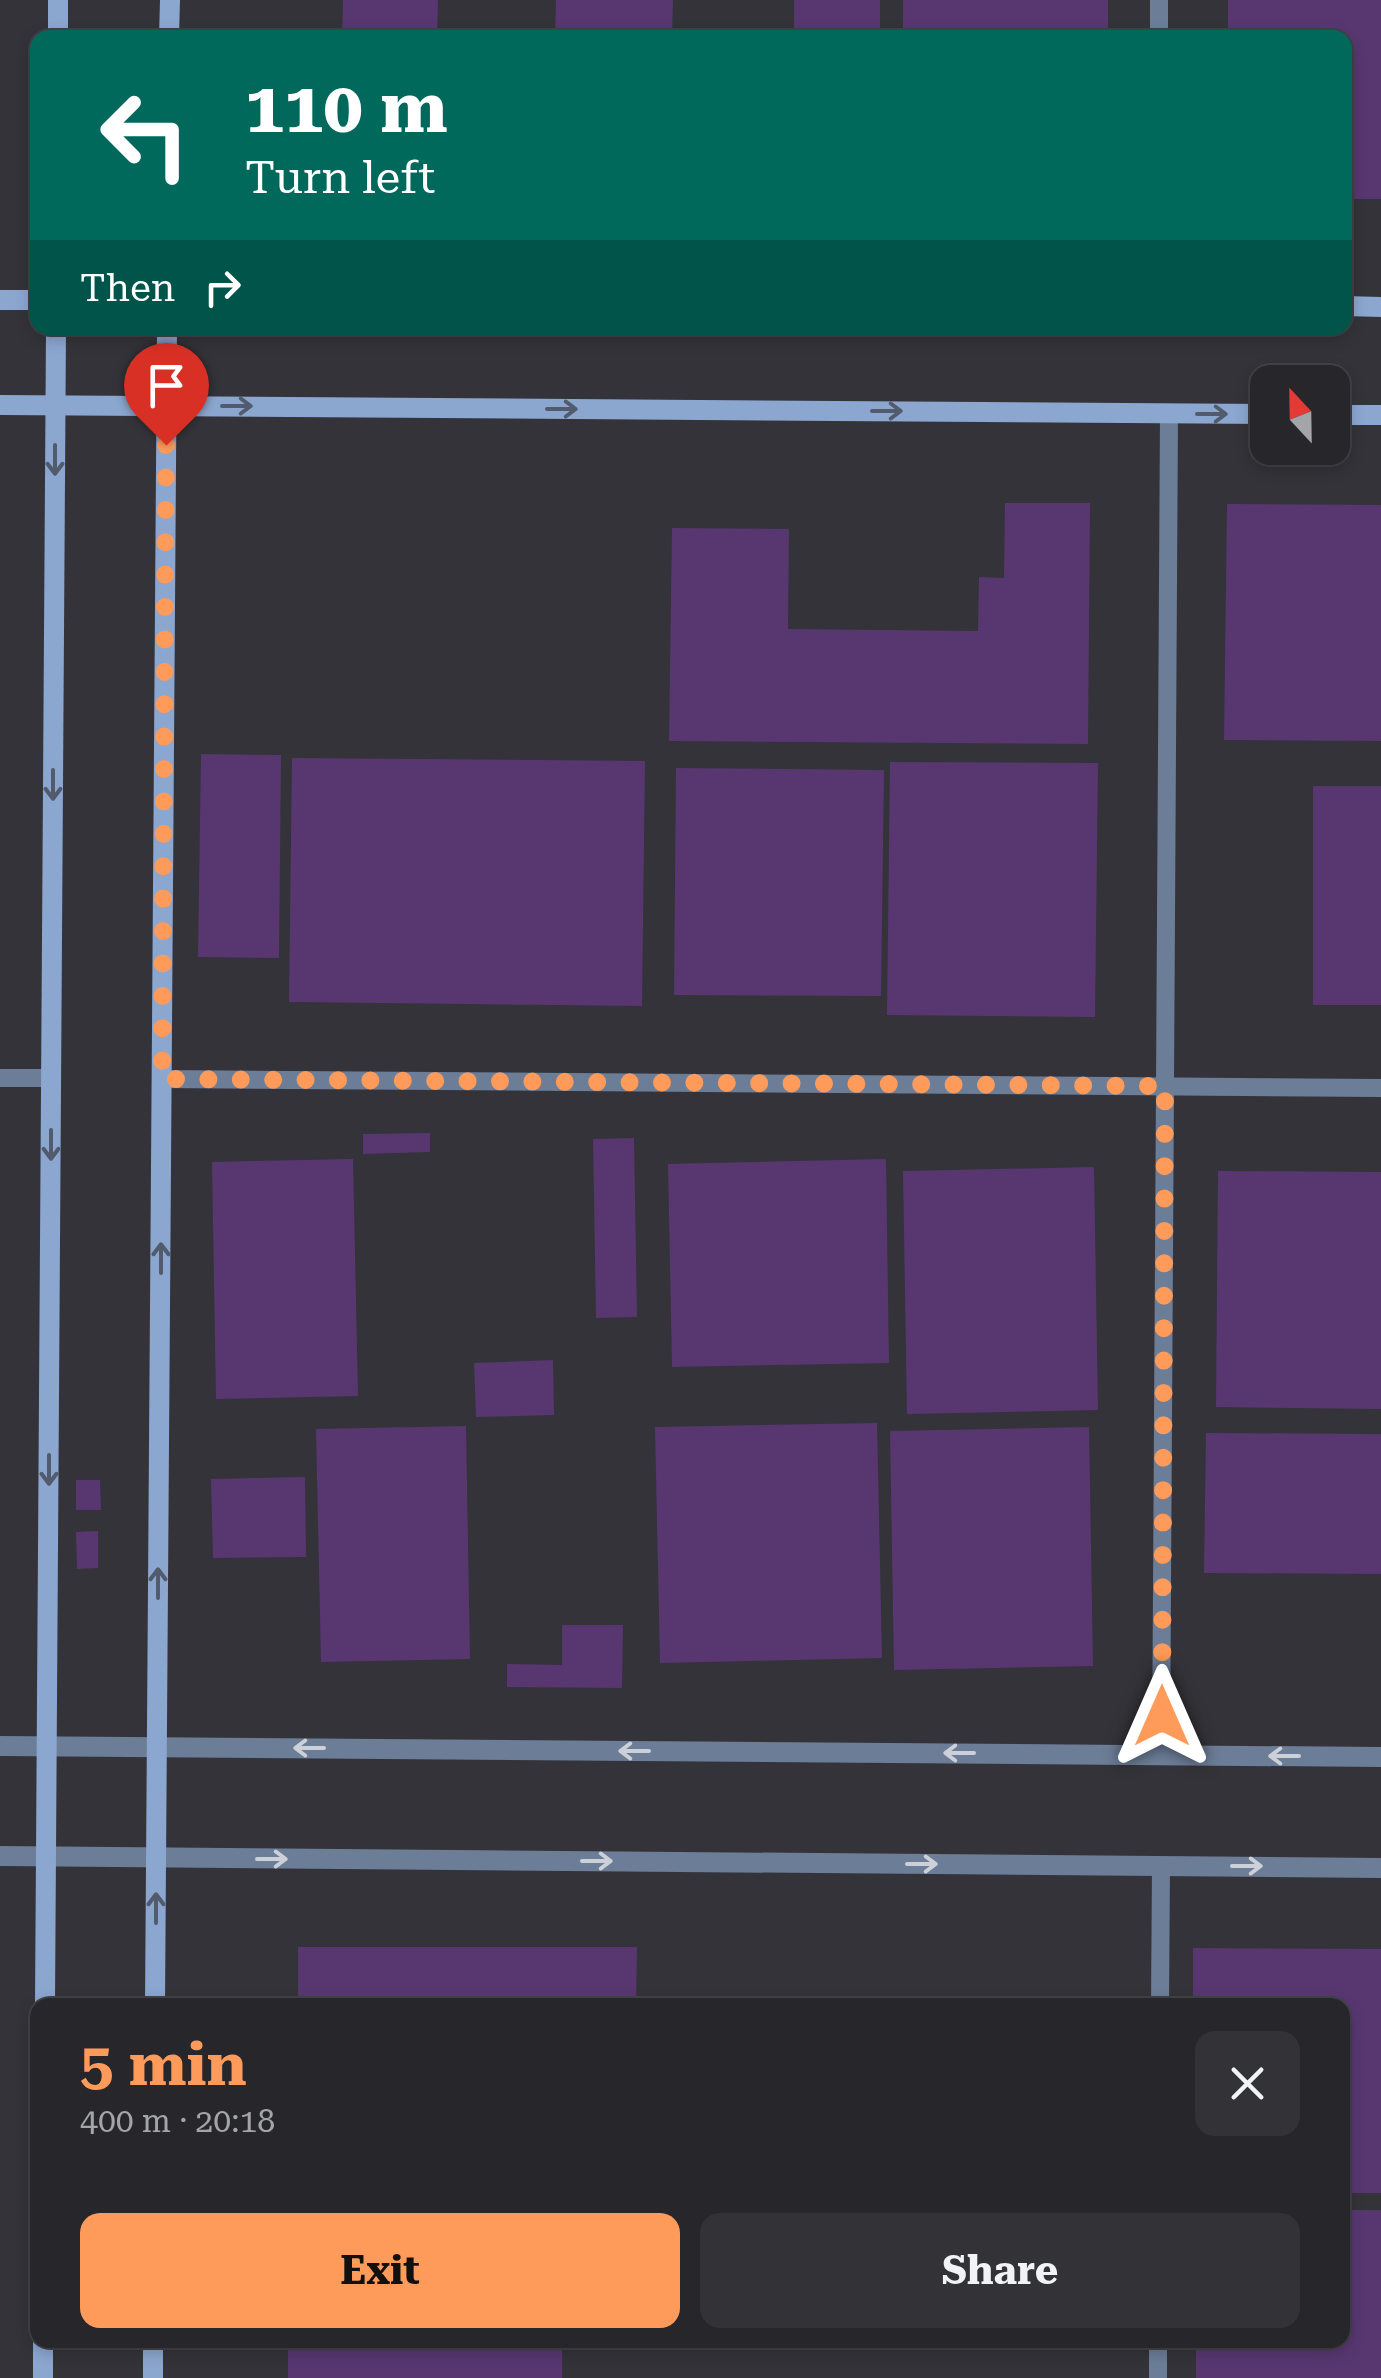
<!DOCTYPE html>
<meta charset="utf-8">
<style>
:root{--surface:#26262b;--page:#323237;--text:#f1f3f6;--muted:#a4a5a9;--line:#424347;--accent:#ff9b5a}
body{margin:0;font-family:"Roboto Serif",serif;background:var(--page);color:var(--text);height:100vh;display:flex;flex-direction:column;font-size:38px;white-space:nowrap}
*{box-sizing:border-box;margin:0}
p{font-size:32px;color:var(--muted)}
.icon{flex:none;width:55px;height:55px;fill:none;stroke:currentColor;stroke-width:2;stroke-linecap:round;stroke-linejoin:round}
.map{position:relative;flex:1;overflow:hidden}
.details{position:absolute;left:30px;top:1998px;width:1320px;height:350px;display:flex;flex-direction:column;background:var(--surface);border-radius:20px;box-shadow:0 5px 15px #0003,0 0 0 2px var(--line)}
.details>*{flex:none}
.top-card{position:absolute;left:30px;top:30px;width:1322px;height:305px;border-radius:20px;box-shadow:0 5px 15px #0003,0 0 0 2px var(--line);background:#00695c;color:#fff;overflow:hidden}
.needle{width:65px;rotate:338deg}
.controls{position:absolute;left:1250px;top:365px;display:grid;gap:20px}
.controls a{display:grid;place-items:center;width:100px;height:100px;border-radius:20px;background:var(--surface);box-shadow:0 5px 15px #0003,0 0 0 2px var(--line);font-size:50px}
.pin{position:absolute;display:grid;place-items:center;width:85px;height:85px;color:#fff;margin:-102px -42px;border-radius:50% 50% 50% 0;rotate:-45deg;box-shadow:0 0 10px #0007}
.pin .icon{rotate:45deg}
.me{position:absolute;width:110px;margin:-55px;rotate:0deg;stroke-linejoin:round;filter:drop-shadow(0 0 8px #0008)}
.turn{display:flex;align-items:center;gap:35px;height:210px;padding:0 50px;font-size:45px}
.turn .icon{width:130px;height:130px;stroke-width:2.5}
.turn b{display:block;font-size:70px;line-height:85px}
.then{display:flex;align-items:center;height:95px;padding:0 50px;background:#0003;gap:20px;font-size:38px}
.round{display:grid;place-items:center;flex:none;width:105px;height:105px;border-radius:20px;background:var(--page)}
.summary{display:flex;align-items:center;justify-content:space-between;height:170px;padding:0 50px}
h1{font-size:60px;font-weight:700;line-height:75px;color:var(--accent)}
.primary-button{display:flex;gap:20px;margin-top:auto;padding:20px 50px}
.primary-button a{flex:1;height:115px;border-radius:20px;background:var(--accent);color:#111;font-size:40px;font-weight:700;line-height:115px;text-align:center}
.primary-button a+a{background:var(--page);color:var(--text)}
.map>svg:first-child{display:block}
.building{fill:#583770}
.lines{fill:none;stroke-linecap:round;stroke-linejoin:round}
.lane{stroke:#6c7d97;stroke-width:18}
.street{stroke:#6c7d97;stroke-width:20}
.secondary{stroke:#8ba6cf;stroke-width:20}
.oneway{stroke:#525b6e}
.oneway2{stroke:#cdd0d9}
.route{stroke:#ff9b5a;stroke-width:18;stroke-dasharray:0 32.4}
</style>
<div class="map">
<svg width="1381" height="2378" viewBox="0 0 1381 2378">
<rect width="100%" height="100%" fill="#333339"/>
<g class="building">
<path d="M 343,0 L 438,0 L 437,38 L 342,38 Z"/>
<path d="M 556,0 L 673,0 L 672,38 L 555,38 Z"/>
<rect x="794" y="0" width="86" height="38"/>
<rect x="903" y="0" width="205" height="38"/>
<path d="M 1228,0 L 1381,0 L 1381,199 L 1345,199 L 1345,38 L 1228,38 Z"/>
<path d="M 1005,503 L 1090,503 L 1088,744 L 669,741 L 672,528 L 789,529 L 788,629 L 978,631 L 979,577 L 1004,578 Z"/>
<path d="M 1227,504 L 1381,505 L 1381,741 L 1224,740 Z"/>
<path d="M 201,754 L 281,755 L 279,958 L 198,957 Z"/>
<path d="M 292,758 L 645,761 L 642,1006 L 289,1002 Z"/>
<path d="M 890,762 L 1098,763 L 1095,1017 L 887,1015 Z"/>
<path d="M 676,768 L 884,770 L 881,996 L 674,995 Z"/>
<rect x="1313" y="786" width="68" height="219"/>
<path d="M 430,1133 L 430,1152 L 363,1154 L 363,1134 Z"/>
<path d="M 634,1138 L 637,1317 L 596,1318 L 593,1139 Z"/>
<path d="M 353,1159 L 358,1396 L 216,1399 L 212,1162 Z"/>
<path d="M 886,1159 L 889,1363 L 672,1367 L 668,1164 Z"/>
<path d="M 1094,1167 L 1098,1410 L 907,1414 L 903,1171 Z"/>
<path d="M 1218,1171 L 1381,1172 L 1381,1409 L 1216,1407 Z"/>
<path d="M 553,1360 L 554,1415 L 476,1417 L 474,1363 Z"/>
<path d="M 877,1423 L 882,1658 L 660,1663 L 655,1427 Z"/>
<path d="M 466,1426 L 470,1659 L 321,1662 L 316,1429 Z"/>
<path d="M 1089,1427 L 1093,1666 L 894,1670 L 890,1431 Z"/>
<path d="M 1206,1433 L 1381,1434 L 1381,1574 L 1204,1573 Z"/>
<path d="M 305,1477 L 306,1557 L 213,1558 L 211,1479 Z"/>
<path d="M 76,1480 L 100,1480 L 101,1510 L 76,1510 Z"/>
<path d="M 98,1531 L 98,1568 L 77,1569 L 76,1532 Z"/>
<path d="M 562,1625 L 623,1625 L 622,1688 L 507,1687 L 507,1664 L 562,1665 Z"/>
<path d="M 298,1947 L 637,1947 L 636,2005 L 298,2005 Z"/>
<path d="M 1193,1948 L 1381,1949 L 1381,2193 L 1342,2193 L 1342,2005 L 1193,2005 Z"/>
<path d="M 1342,2210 L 1381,2210 L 1381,2378 L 1196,2378 L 1196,2340 L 1342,2340 Z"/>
<rect x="288" y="2340" width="274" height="38"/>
</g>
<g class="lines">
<g class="lane">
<path d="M 1159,0 L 1159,38"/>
<path d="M 0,1078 L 51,1078"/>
<path d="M 162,1079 L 1381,1088"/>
<path d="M 1161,1755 L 1169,414"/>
<path d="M 1160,2005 L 1161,1866"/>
<path d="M 1158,2378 L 1158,2340"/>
</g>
<g class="street">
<path d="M 0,1746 L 1381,1757"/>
<path d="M 0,1856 L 1381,1868"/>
</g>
<g class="secondary">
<path d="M 58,38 L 58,0"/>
<path d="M 169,38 L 170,0"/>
<path d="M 0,300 L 38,300"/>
<path d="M 1345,306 L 1381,307"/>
<path d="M 0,405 L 1268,414"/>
<path d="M 1332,415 L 1381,415"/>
<path d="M 45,2005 L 56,328"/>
<path d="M 155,2005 L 167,328"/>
<path d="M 43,2378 L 43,2340"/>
<path d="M 153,2378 L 153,2340"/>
</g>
</g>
<defs><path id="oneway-shaft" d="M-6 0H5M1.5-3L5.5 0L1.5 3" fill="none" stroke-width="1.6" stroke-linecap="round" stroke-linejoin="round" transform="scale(2.5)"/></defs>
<g class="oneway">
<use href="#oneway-shaft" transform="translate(237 406)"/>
<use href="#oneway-shaft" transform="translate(562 409)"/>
<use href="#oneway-shaft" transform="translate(887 411)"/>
<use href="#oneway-shaft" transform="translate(1212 414)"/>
<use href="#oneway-shaft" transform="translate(55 460) rotate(90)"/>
<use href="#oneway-shaft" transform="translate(53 785) rotate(90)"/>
<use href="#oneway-shaft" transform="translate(51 1145) rotate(90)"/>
<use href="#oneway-shaft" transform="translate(161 1258) rotate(-90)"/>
<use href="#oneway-shaft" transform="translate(49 1470) rotate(90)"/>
<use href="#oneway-shaft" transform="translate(158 1583) rotate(-90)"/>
<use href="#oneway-shaft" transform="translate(156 1908) rotate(-90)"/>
</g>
<g class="oneway2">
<use href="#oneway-shaft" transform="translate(309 1748) rotate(-180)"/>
<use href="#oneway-shaft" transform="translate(634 1751) rotate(-180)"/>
<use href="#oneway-shaft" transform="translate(959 1753) rotate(-180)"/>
<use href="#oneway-shaft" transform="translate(1284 1756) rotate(-180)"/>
<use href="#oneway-shaft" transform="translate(272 1859)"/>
<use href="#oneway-shaft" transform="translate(597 1861)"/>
<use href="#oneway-shaft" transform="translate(922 1864)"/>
<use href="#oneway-shaft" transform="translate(1247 1866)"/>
</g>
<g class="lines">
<path class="route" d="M 166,445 L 162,1079 L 1165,1086 L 1162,1716"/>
</g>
</svg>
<div class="controls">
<a><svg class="needle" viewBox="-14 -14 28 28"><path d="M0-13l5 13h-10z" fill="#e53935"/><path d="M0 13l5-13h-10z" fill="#a4a5a9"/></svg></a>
</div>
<div class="pin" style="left:166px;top:445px;background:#d93025"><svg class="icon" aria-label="arrive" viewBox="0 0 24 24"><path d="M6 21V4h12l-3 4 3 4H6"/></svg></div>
<svg class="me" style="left:1162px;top:1716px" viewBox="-20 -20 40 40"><path d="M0-17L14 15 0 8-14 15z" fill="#ff9b5a" stroke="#fff" stroke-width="4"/></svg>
<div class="top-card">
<div class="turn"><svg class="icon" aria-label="left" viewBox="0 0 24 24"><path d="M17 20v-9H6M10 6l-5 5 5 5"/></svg><div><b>110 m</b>Turn left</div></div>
<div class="then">Then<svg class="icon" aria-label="right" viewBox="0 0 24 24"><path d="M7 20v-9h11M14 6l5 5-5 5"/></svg></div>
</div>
<section class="details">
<div class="summary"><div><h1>5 min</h1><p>400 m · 20:18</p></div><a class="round"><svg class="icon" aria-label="close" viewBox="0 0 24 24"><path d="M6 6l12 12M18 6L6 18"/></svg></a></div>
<div class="primary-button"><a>Exit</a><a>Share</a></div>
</section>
</div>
